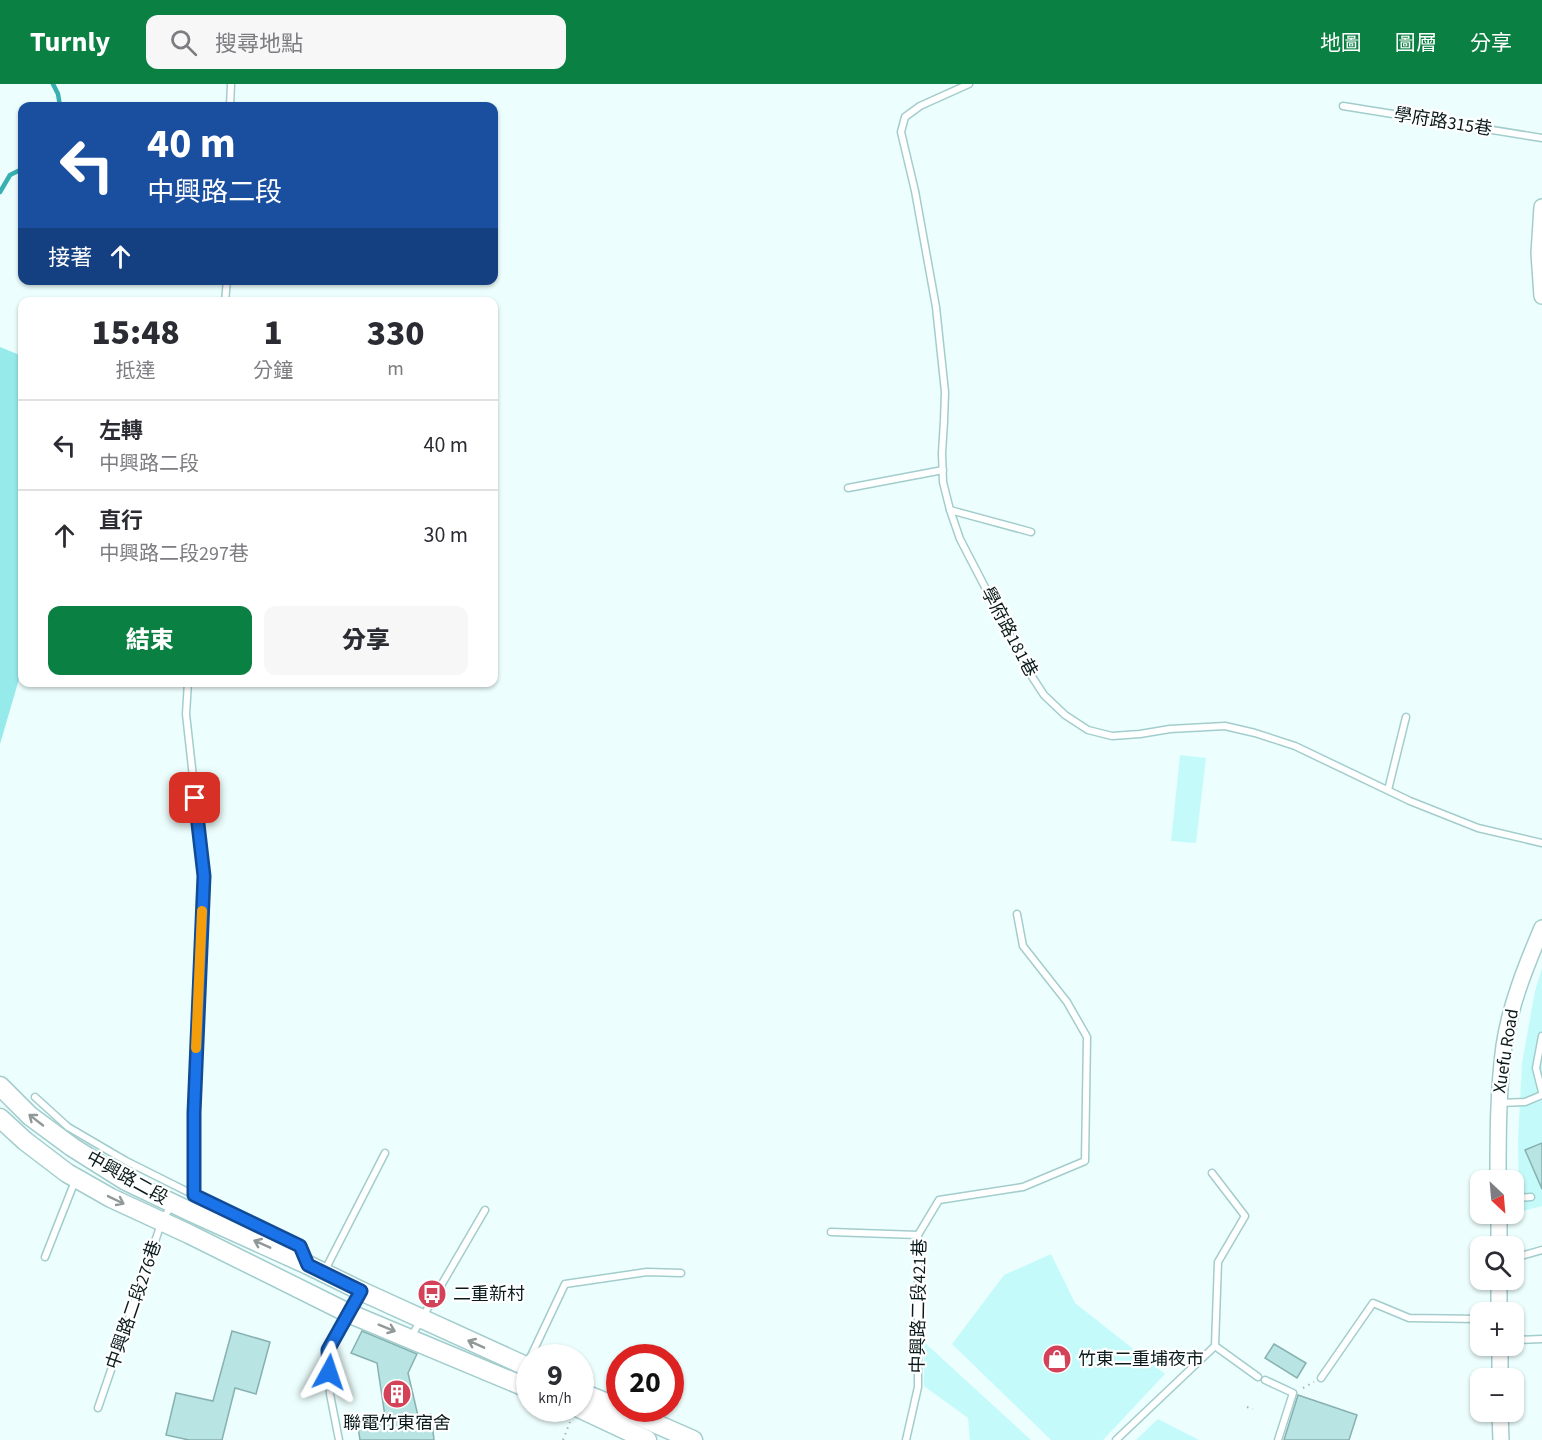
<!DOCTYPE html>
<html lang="zh-TW">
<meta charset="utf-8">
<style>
:root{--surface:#fff;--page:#f7f7f7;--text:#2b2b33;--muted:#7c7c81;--line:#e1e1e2;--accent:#0b8043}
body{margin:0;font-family:"Source Sans 3","Noto Sans TC",sans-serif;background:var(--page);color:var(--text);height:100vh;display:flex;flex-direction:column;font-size:22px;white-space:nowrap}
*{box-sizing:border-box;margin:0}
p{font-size:20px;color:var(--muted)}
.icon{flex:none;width:33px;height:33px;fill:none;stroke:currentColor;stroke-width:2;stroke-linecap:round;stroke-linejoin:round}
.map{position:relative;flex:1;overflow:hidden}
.drawer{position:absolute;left:18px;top:213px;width:480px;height:390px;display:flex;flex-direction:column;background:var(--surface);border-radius:12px;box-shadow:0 2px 4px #0004}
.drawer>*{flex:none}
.guide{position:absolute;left:18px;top:18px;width:480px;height:183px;border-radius:12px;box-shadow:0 2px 4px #0004;background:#1a4fa0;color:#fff;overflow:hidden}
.needle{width:39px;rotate:154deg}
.buttons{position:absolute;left:1470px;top:1086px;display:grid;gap:12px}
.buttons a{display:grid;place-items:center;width:54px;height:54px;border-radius:12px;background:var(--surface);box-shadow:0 2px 4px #0004;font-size:30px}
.speed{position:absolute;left:516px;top:1260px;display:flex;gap:12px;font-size:30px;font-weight:700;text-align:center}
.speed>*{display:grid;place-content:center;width:78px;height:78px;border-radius:50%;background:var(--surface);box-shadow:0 2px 4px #0004;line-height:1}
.speed small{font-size:15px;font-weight:400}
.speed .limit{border:9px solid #d22;background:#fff;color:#111}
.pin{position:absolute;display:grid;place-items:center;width:51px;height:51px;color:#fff;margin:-26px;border-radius:12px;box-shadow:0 3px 9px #0006}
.me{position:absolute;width:66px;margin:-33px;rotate:5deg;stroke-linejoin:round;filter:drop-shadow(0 0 4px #0008)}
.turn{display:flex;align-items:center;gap:21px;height:126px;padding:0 30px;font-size:27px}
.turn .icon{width:78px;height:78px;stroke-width:2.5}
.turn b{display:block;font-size:42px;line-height:51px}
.then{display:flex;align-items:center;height:57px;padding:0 30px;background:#0003;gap:12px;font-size:22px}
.eta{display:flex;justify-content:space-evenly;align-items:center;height:102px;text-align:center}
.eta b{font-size:36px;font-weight:800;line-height:42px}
.action{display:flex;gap:12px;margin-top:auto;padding:12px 30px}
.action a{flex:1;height:69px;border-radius:12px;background:var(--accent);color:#fff;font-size:24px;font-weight:800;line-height:69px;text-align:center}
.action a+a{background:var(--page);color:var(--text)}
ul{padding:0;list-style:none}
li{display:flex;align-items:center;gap:18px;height:90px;padding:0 30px;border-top:2px solid var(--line)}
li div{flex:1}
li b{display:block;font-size:22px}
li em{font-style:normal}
header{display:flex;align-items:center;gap:36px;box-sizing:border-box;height:84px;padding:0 30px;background:var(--accent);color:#fff}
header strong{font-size:28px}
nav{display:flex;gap:33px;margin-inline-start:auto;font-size:21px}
.search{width:420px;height:54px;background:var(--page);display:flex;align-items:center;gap:15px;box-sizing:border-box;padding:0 21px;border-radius:12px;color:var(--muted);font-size:22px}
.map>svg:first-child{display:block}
.built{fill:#c4fbfa}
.green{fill:#97eaea}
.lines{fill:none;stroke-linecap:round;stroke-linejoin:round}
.stream{stroke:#38afb0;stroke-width:4.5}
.building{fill:#b9e4e4;stroke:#87b1b0;stroke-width:1.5}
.service-casing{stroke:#a3cdcd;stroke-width:9}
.tertiary-casing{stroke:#a3cdcd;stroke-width:18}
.secondary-casing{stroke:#a3cdcd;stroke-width:21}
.path{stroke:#a5b6b6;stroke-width:2;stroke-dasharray:1.5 4.5;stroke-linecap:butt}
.service{stroke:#fff;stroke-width:6}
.tertiary{stroke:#fff;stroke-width:15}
.secondary{stroke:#fff;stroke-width:18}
.oneway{stroke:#919898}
.route-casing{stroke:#114b97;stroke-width:15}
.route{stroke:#1a73e8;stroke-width:10}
.slow{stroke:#f59e0b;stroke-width:10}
.labels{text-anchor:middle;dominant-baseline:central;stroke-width:4.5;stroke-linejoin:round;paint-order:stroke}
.street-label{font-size:18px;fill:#0b1b1b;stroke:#fff}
.poi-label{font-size:18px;fill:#0b1b1b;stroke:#fff;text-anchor:start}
</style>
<header>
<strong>Turnly</strong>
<div class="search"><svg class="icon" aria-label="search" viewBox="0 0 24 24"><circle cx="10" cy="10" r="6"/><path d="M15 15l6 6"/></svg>搜尋地點</div>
<nav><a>地圖</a><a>圖層</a><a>分享</a></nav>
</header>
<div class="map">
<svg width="1542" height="1356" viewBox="0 0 1542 1356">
<rect width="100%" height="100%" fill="#ecfefd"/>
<g class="built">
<path d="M 1180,671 L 1206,674 L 1196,759 L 1171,757 Z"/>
<path d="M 1542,884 L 1542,1122 L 1519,1128 L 1518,1056 L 1522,979 L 1535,907 Z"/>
<path d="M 1051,1170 L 1075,1219 L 1165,1290 L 1103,1356 L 1051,1356 L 952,1260 L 1004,1191 Z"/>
<path d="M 924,1258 L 1031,1356 L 970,1356 L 968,1334 L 924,1302 Z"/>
<path d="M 1158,1335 L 1199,1356 L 1136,1356 Z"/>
</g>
<path class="green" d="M 0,263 L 22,272 L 22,585 L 0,660 Z"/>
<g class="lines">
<g class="stream">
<path d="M 53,0 L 58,10 L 60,22"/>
<path d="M 0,108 L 10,91 L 22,85"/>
</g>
</g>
<g class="building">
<path d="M 1542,1059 L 1542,1105 L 1525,1066 Z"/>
<path d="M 232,1247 L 270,1258 L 256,1310 L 235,1304 L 222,1356 L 189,1356 L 166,1351 L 176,1309 L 213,1317 Z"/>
<path d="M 362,1247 L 417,1270 L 408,1289 L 418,1332 L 431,1330 L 434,1356 L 360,1356 L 358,1343 L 386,1339 L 377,1279 L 351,1269 Z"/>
<path d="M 1274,1260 L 1306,1279 L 1297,1294 L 1265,1274 Z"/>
<path d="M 1298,1311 L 1357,1331 L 1349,1356 L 1284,1356 Z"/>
</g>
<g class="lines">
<g class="service-casing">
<g id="service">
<path d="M 969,0 L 920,22 L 905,33 L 901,48 L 915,107 L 936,223 L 945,308 L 944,337 L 942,369 L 943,398 L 950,426 L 960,455 L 1029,588 L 1044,611 L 1065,631 L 1088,646 L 1112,652 L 1140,650 L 1170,645 L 1225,642 L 1255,649 L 1295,662 L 1410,717 L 1478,744 L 1542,759"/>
<path d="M 230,22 L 231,0"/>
<path d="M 1343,22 L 1542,54"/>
<path d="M 225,218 L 227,196"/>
<path d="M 848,404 L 943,386"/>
<path d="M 950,426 L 1031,448"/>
<path d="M 188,598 L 186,630 L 204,792 L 194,1029 L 194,1111 L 300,1162 L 305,1174"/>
<path d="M 1388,706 L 1406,633"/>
<path d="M 1542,952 L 1536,984 L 1542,1008"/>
<path d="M 35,1013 L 68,1043 L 126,1077 L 194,1111"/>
<path d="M 1499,1019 L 1525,1018 L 1542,1011"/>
<path d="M 1212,1089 L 1245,1132 L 1218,1178 L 1215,1262"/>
<path d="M 1514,1114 L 1531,1113"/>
<path d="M 831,1148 L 918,1151"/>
<path d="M 45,1173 L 75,1097"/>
<path d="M 1514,1174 L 1542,1166"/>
<path d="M 324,1188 L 385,1069"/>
<path d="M 411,1253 L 485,1126"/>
<path d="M 1514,1256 L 1542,1255"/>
<path d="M 530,1274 L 565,1200 L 647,1188 L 681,1189"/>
<path d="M 1321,1294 L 1373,1219 L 1409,1234 L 1480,1235"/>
<path d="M 1265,1296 L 1293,1309 L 1278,1356"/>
<path d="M 98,1324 L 162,1137 L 171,1122"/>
<path d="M 339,1356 L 330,1310 L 328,1266 L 360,1208"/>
<path d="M 906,1356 L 918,1303 L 918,1151 L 939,1116 L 1023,1103 L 1085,1077 L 1087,953 L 1067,918 L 1023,862 L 1017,830"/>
<path d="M 1116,1356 L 1215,1262 L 1258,1293"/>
</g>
</g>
<g class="tertiary-casing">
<g id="tertiary">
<path d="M 1542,123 L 1539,169 L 1542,212"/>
<path d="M 1498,1096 C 1498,1052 1498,1007 1504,962 C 1510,921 1526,882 1542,844"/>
<path d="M 1499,1130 L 1499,1162"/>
<path d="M 1499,1228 L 1499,1196"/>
<path d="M 1500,1262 L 1500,1294"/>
<path d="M 1500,1328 L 1501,1356"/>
</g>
</g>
<g class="secondary-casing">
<g id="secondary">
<path d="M 0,1002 L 30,1032 L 72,1063 L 126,1097 L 193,1129 L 308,1181 L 361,1207 L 530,1284"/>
<path d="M 0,1034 L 25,1057 L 67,1089 L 111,1114 L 189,1150 L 348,1229 L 530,1305"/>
<path d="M 580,1308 L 620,1324"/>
<path d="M 579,1324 L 647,1356"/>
<path d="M 620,1324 L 693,1356"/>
</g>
</g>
<g class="path">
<path d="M 1303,1304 L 1314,1298"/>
<path d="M 1247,1323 L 1253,1325"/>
<path d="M 563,1356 L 570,1338"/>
</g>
<use href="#service" class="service"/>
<use href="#tertiary" class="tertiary"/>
<use href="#secondary" class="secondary"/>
</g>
<defs><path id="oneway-shaft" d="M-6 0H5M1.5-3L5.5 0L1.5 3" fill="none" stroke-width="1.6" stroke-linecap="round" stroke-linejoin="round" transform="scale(1.5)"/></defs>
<g class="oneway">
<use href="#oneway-shaft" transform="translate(36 1036) rotate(-142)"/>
<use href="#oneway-shaft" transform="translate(116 1116) rotate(26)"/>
<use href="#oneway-shaft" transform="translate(262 1160) rotate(-156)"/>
<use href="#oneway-shaft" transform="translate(387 1244) rotate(22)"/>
<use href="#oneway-shaft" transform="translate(476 1260) rotate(-156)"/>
</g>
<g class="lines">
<g class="route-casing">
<path id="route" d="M 195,714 L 204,792 L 194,1029 L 194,1111 L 300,1162 L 308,1181 L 361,1207 L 328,1266 L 329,1288"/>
</g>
<use href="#route" class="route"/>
<path class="slow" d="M 196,964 L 202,827"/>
</g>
<defs>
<g id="bus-disc" transform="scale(1.5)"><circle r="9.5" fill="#d34258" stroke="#fff"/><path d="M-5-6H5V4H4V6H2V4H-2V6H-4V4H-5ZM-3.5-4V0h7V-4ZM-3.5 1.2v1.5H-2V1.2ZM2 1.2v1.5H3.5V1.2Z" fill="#fff"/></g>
<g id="shop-disc" transform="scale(1.5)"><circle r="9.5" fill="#d34258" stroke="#fff"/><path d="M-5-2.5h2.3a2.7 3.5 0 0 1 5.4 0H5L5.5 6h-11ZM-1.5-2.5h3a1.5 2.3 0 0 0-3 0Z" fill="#fff"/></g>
<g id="building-disc" transform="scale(1.5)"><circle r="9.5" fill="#d34258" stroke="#fff"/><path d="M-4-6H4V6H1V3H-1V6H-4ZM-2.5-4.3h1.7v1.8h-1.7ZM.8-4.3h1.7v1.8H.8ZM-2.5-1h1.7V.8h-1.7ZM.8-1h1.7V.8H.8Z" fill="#fff"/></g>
</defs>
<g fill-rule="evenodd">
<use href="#bus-disc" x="432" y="1210"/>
<use href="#shop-disc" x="1057" y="1275"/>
<use href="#building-disc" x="397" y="1310"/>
</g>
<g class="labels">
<g class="street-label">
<text transform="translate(1443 38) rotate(9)">學府路315巷</text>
<text transform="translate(1009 548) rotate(62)">學府路181巷</text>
<text transform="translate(1506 967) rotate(-81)">Xuefu Road</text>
<text transform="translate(127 1094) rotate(29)">中興路二段</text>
<text transform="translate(134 1221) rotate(-71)">中興路二段276巷</text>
<text transform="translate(919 1222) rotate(-89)">中興路二段421巷</text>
</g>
<g class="poi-label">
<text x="453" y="1210">二重新村</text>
<text x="1078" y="1275">竹東二重埔夜市</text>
<text x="397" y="1339" text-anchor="middle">聯電竹東宿舍</text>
</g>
</g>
</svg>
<div class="buttons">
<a><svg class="needle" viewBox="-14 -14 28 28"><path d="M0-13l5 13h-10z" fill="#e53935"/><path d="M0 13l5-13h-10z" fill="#7c7c81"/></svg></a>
<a><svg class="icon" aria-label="search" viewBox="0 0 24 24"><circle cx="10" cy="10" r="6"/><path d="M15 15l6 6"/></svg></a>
<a>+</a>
<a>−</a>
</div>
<div class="speed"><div>9<small>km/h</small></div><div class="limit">20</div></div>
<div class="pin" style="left:195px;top:714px;background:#d93025"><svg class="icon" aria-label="arrive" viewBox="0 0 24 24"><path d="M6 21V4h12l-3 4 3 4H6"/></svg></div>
<svg class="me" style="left:329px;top:1288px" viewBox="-20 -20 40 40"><path d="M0-17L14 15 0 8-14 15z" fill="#1a73e8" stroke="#fff" stroke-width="4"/></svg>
<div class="guide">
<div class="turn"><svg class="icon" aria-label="left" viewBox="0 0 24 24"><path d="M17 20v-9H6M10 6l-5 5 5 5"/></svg><div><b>40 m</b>中興路二段</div></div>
<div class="then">接著<svg class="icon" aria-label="ahead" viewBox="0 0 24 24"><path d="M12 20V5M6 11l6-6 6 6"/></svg></div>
</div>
<section class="drawer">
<div class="eta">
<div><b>15:48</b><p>抵達</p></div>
<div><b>1</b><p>分鐘</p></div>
<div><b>330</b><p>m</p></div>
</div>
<ul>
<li><svg class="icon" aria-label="left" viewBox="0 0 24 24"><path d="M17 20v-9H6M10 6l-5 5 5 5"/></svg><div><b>左轉</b><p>中興路二段</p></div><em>40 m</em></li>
<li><svg class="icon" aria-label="ahead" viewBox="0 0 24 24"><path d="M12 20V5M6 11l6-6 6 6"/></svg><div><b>直行</b><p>中興路二段297巷</p></div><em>30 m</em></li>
</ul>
<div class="action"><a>結束</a><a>分享</a></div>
</section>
</div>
